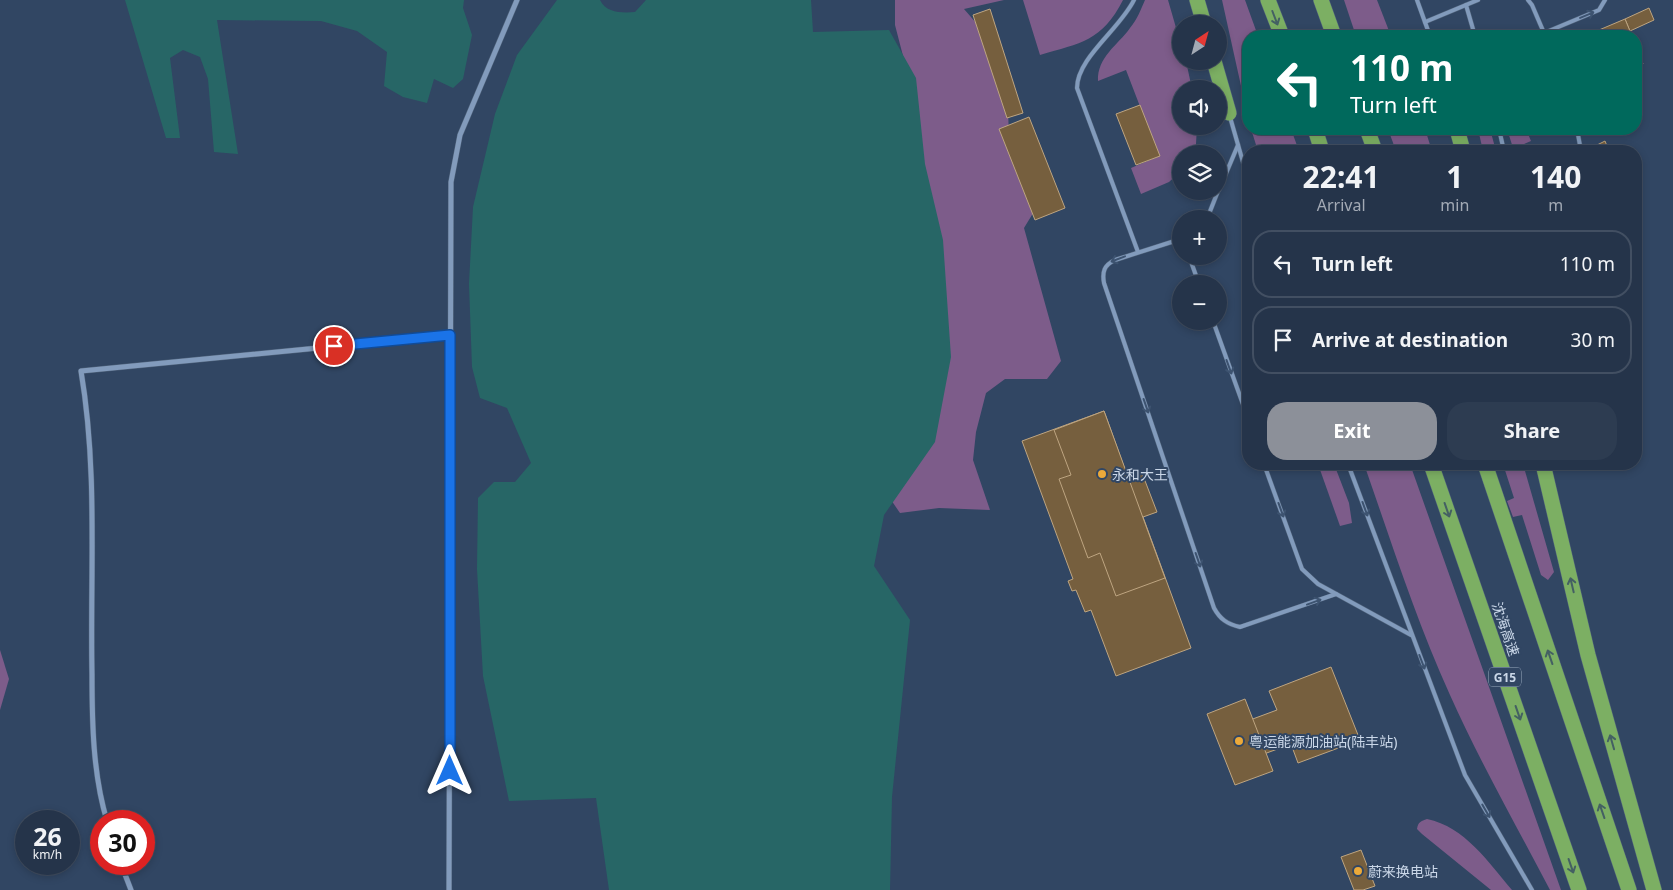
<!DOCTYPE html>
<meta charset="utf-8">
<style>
:root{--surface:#25344a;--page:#2d3c51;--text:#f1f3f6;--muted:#a3aab5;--line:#424f62;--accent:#8c9099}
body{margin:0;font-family:"Noto Sans","Noto Sans SC",sans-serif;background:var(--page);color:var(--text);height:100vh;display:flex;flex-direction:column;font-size:19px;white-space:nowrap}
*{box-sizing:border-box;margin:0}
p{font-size:16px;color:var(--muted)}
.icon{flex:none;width:28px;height:28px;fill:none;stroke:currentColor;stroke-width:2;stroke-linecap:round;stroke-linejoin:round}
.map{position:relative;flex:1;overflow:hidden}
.panel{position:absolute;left:1242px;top:145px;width:400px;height:325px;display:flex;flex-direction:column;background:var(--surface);border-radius:20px;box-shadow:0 2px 8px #0003,0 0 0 1px var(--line)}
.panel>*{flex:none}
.hud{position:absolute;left:1242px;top:30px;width:400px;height:105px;border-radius:20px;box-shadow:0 2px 8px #0003,0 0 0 1px var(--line);background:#00695c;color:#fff;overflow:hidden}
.needle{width:32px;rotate:36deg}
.buttons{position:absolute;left:1172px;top:15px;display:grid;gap:10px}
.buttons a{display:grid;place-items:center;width:55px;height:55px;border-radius:50%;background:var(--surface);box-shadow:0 2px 8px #0003,0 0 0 1px var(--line);font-size:25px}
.speed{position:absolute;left:15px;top:810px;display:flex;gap:10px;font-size:25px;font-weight:700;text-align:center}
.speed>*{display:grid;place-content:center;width:65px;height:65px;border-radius:50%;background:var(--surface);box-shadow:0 2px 8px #0003,0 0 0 1px var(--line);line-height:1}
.speed small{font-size:12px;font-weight:400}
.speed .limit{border:8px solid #d22;background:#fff;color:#111}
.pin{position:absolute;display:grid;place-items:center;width:42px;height:42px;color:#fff;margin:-21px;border:2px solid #fff;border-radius:50%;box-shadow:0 1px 5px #0007}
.me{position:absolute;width:55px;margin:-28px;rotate:0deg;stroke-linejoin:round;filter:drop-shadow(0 0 4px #0008)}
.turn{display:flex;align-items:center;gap:18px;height:105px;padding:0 25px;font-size:22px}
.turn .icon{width:65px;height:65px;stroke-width:2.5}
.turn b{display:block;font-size:35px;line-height:42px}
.eta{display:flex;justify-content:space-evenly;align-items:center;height:85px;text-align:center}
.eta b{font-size:30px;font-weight:700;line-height:35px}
.button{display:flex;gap:10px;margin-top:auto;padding:10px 25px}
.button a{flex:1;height:58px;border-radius:20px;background:var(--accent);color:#fff;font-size:20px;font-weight:700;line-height:58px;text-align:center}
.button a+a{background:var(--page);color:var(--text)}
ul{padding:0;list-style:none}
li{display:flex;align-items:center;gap:15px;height:68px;margin:0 10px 8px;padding:0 15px;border:2px solid var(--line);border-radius:20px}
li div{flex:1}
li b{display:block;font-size:19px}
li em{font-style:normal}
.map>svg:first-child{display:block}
.green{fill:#7d5c8a}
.water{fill:#276666}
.building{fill:#765f3e;stroke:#bea581}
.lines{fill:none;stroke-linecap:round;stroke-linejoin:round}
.service-casing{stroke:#50637b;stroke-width:5}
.minor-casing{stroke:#50637b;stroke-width:6}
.motorway-casing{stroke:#50637b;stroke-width:16}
.service{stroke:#829bbc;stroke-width:4}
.minor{stroke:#829bbc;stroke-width:5}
.motorway{stroke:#7caf63;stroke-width:15}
.oneway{stroke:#3d5370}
.oneway2{stroke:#446063}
.route-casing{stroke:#114b97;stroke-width:12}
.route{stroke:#1a73e8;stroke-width:9}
.poi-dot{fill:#eba93a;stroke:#314663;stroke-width:2}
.labels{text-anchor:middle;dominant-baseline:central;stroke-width:4;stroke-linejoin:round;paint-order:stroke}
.shield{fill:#314663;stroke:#9cacc0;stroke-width:1}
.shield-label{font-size:12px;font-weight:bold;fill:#cad7e8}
.poi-label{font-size:14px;fill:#cad7e8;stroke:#314663;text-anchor:start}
.street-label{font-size:14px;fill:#cad7e8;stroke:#314663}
</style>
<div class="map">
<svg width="1673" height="890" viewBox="0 0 1673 890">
<rect width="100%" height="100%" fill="#314663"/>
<g class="green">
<path d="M 895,0 L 1004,0 L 964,9 L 984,32 L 1008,108 L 1009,139 L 1038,205 L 1024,228 L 1061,361 L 1047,379 L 1005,379 L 986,393 L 976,432 L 973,460 L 990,510 L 939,508 L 900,513 L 878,481 L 909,79 L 895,25 Z"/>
<path d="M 1023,0 L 1123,0 C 1102,41 1081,43 1040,55 Z"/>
<path d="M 1145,0 L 1168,0 L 1181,45 L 1181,61 L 1186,61 L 1192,89 L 1181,89 L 1181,126 L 1197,126 L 1196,144 L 1192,154 L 1181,154 L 1181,171 L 1169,182 L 1141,194 L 1131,168 L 1159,156 L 1126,70 L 1098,81 C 1097,57 1118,45 1130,28 C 1137,20 1141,9 1145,0 Z"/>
<path d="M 1222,0 L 1245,0 L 1258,36 L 1249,36 L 1249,122 Z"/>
<path d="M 1344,0 L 1377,0 L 1391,36 L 1356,36 Z"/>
<path d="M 1251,129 L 1291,129 L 1299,151 L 1258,151 Z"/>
<path d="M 1388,129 L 1425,129 L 1432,151 L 1396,151 Z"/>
<path d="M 1478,129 L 1490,129 L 1496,151 L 1483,151 Z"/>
<path d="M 1507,129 L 1526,129 L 1531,141 L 1524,144 L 1527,151 L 1514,151 Z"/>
<path d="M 1318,464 L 1334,464 L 1349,503 L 1352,523 L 1340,526 Z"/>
<path d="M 1364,464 L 1410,464 L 1561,890 L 1550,890 C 1516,825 1480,762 1450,695 C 1416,620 1391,541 1364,464 Z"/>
<path d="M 1503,464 L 1523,464 L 1554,572 L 1548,580 L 1541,575 L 1522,515 L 1513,517 L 1507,501 L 1514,498 Z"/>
<path d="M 0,650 L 9,679 L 0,710 Z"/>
<path d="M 1427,819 C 1465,827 1488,862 1512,890 L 1491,890 L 1422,834 L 1417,829 C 1418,822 1421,821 1427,819 Z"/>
</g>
<g class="water">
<path d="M 125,0 L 464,0 L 463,8 L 472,35 L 463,79 L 453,88 L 434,79 L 427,103 L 403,97 L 384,86 L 387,52 L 357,31 L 321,21 L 217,20 L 238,154 L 214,152 L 208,79 L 200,57 L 183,50 L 170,58 L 180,138 L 166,138 Z"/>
<path d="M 557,0 L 600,0 C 606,13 622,13 635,12 L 646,0 L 811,0 L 813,32 L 889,30 L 916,78 L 925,164 L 943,240 L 951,357 L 935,442 L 884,515 L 874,566 L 910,620 L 892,797 L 890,890 L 609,890 L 596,798 L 509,801 L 483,676 L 477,569 L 478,498 L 494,482 L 515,482 L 531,463 L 507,408 L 480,398 L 472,367 L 469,284 L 473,207 L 495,114 L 517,55 Z"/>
</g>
<g class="building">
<path d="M 1649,8 L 1654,20 L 1630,31 L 1625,19 Z"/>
<path d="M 990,9 L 1023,113 L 1007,118 L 973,15 Z"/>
<path d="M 1625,19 L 1632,36 L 1601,36 L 1599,30 Z"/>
<path d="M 1636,47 L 1643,64 L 1636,66 Z"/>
<path d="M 1140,105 L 1160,156 L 1136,165 L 1116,114 Z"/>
<path d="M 1029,117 L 1065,208 L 1035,220 L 999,129 Z"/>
<path d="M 1605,141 L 1609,151 L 1597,151 L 1595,146 Z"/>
<path d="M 1104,411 L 1128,478 L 1142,473 L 1157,512 L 1143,517 L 1191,648 L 1116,676 L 1091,610 L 1085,612 L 1076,590 L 1072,591 L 1068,581 L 1073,579 L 1022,441 Z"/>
<path d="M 1104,411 L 1165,578 L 1116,596 L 1100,553 L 1088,558 L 1059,479 L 1071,475 L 1054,430 Z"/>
<path d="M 1331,667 L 1360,740 L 1298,763 L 1291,744 L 1264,754 L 1250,720 L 1277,710 L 1269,691 Z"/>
<path d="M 1245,699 L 1273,771 L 1235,785 L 1207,714 Z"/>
<path d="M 1361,850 L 1375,886 L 1363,890 L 1354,890 L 1341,857 Z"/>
</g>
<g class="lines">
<g class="service-casing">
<g id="service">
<path d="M 1134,0 C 1120,29 1077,58 1077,88 L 1138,252"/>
<path d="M 1417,0 L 1430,36"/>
<path d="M 1528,0 L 1532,5 L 1544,33 L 1599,10 L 1605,0"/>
<path d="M 1466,5 L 1475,36"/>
<path d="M 1425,22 L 1478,0"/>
<path d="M 1230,117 L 1249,183"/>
<path d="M 1499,129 L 1504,151"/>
<path d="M 1577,129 L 1581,151"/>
<path d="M 1219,190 L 1238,145"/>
<path d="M 1207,219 L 1218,191"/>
<path d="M 1181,239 L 1115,260 C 1104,265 1102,272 1104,283 L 1214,608 C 1220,619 1227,624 1240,627 L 1336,594"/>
<path d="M 1189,256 L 1199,284"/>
<path d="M 1213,321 L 1249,421"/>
<path d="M 1264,464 L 1302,569 L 1318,584 L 1411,635"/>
<path d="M 1348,464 L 1465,775 L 1532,890"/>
</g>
</g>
<g class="minor-casing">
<g id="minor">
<path d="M 107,821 C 93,775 92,723 92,674 C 90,573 98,471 81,371 L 451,335"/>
<path d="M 121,864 L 131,890"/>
<path d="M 449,890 L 451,182 L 460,135 L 517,0"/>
</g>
</g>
<g class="motorway-casing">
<g id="motorway">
<path d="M 1197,0 L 1204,24"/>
<path d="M 1268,0 L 1282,36"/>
<path d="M 1321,0 L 1334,36"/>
<path d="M 1214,61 L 1229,113"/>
<path d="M 1315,129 L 1322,151"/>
<path d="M 1367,129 L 1375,151"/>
<path d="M 1457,129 L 1463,151"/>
<path d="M 1431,464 L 1579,890"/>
<path d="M 1485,464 L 1629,890"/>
<path d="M 1543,464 L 1588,655 L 1654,890"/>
</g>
</g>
<use href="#service" class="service"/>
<use href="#minor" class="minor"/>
<use href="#motorway" class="motorway"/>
</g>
<defs><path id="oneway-shaft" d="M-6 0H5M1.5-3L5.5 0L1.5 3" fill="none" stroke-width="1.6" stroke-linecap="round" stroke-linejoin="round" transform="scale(1.25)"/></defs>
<g class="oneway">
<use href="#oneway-shaft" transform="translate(1587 15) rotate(-23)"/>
<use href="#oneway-shaft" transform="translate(1118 259) rotate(159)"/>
<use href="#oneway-shaft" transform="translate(1229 367) rotate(70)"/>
<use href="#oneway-shaft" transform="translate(1146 406) rotate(71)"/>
<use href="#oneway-shaft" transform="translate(1365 509) rotate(70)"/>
<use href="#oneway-shaft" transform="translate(1281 510) rotate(70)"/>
<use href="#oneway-shaft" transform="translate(1198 560) rotate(71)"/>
<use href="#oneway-shaft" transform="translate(1314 602) rotate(-20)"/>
<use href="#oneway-shaft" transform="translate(1422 662) rotate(69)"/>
<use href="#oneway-shaft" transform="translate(1486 811) rotate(60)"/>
</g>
<g class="oneway2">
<use href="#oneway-shaft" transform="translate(1275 18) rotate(69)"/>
<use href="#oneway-shaft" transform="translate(1447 510) rotate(71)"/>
<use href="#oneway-shaft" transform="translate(1572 585) rotate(-103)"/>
<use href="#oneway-shaft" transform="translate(1550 657) rotate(-109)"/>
<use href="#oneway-shaft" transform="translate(1518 713) rotate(71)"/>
<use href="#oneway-shaft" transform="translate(1612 742) rotate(-106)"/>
<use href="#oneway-shaft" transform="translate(1602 811) rotate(-109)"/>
<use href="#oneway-shaft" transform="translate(1571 866) rotate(71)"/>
</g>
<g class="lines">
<g class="route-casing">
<path id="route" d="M 334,346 L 450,335 L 450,771"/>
</g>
<use href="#route" class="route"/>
</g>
<g class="poi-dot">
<circle cx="1102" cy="474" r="5"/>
<circle cx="1239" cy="741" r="5"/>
<circle cx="1358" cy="871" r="5"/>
</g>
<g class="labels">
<rect class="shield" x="1489" y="667.5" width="32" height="19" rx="4"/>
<g class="shield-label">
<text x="1505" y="677">G15</text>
</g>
<g class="poi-label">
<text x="1112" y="474">永和大王</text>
<text x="1249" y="741">粤运能源加油站(陆丰站)</text>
<text x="1368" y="871">蔚来换电站</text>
</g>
<g class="street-label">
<text transform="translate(1506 629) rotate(71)">沈海高速</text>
</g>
</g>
</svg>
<div class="buttons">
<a><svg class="needle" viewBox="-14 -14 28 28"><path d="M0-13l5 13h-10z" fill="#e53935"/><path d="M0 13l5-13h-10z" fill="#a3aab5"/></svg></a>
<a><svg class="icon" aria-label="sound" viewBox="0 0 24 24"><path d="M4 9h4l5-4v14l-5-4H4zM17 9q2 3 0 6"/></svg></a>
<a><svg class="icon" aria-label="layers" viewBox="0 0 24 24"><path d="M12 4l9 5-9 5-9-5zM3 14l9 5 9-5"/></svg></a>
<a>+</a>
<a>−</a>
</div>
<div class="speed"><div>26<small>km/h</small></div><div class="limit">30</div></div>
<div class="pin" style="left:334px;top:346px;background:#d93025"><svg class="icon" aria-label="arrive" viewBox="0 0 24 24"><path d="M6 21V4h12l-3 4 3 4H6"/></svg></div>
<svg class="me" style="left:450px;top:771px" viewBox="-20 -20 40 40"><path d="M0-17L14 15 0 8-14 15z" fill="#1a73e8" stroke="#fff" stroke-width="4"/></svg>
<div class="hud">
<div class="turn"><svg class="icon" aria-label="left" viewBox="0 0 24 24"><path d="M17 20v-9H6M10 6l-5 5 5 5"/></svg><div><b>110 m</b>Turn left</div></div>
</div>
<section class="panel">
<div class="eta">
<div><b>22:41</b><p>Arrival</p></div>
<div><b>1</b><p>min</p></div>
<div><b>140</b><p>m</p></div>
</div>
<ul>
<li><svg class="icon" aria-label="left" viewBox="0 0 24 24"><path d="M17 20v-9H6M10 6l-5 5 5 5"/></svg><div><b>Turn left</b></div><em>110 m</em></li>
<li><svg class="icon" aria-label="arrive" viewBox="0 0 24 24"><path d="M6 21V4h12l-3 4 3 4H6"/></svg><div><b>Arrive at destination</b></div><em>30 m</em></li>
</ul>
<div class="button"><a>Exit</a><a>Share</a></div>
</section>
</div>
